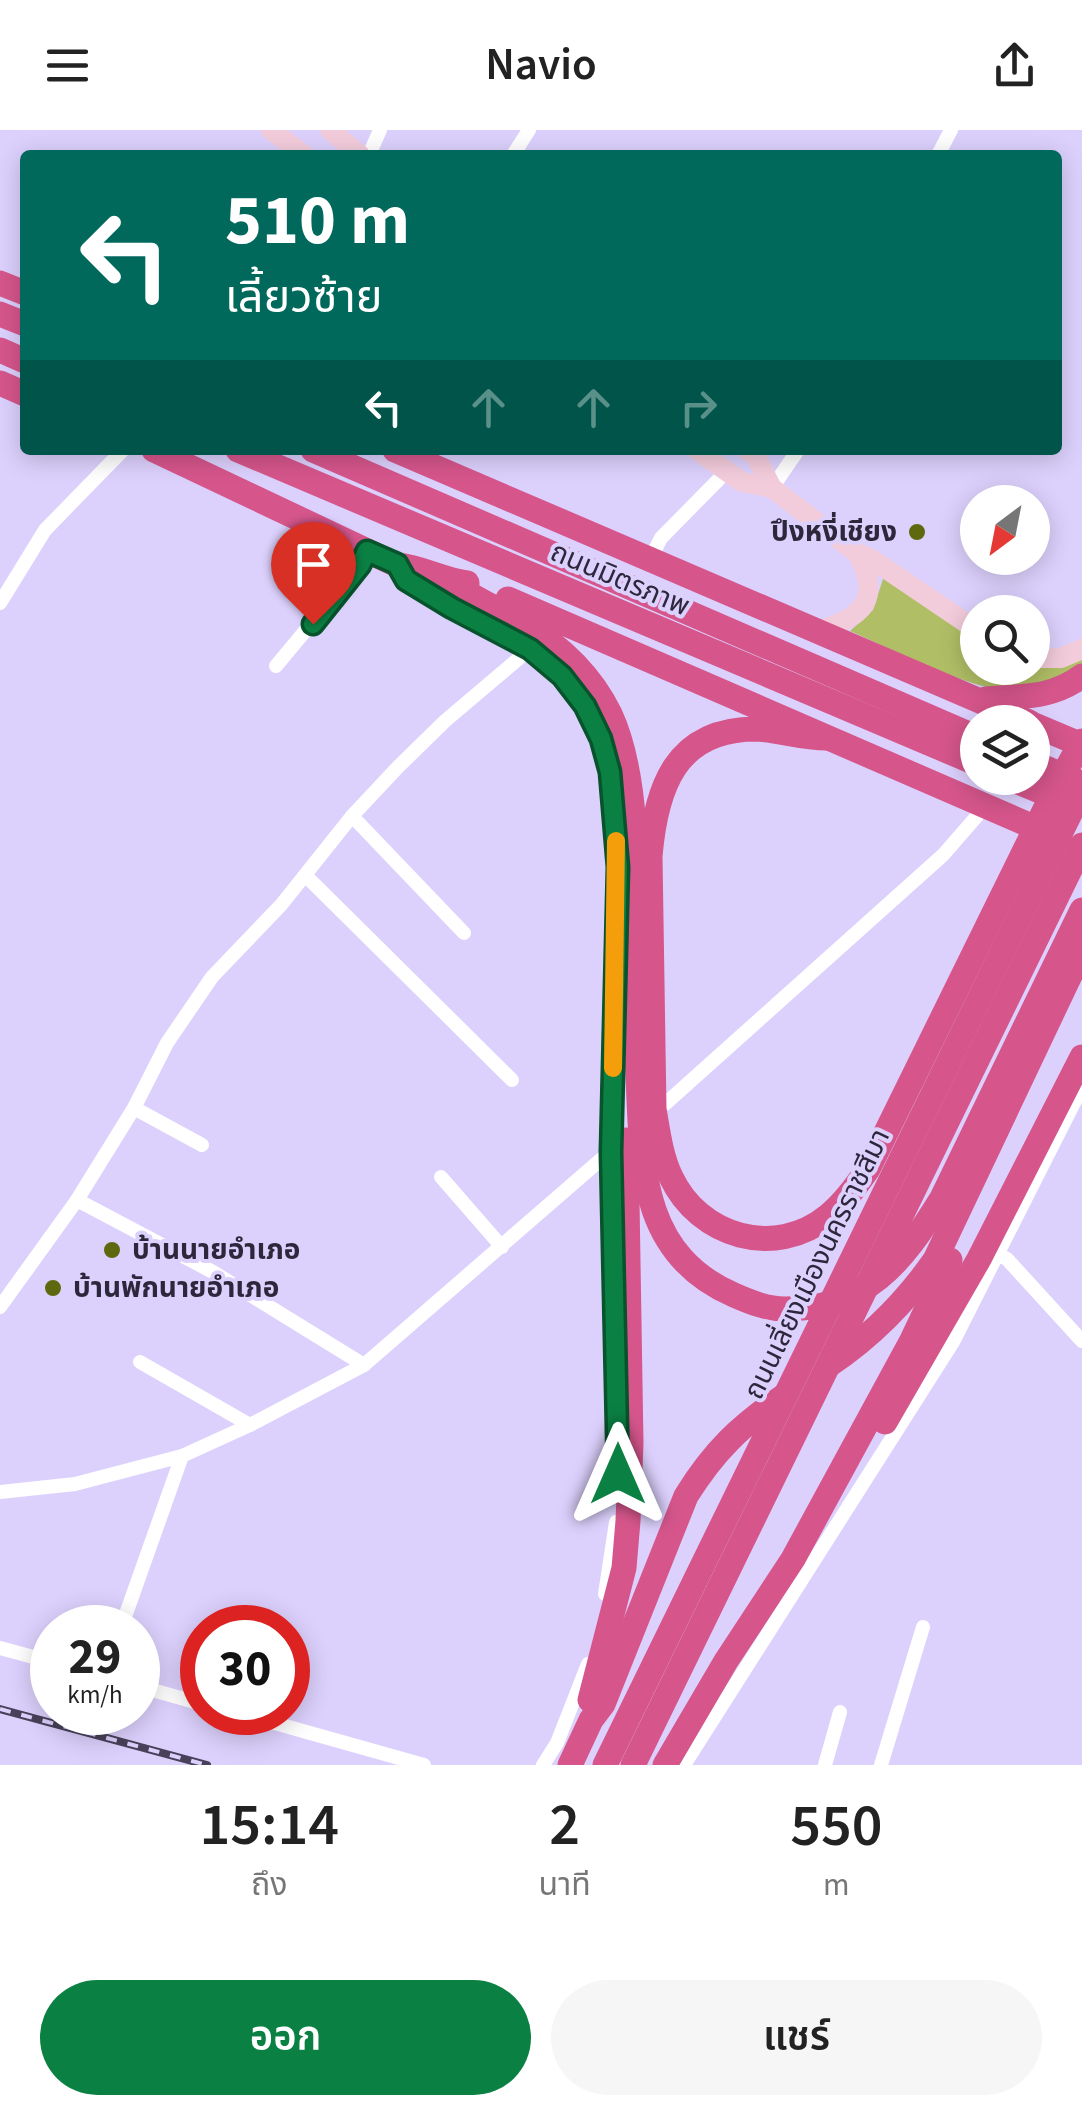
<!DOCTYPE html>
<html lang="th">
<meta charset="utf-8">
<style>
:root{--surface:#fff;--page:#f6f6f6;--text:#222;--muted:#767676;--accent:#0b8043}
body{margin:0;font-family:"Source Sans 3","Noto Sans Thai",sans-serif;background:var(--page);color:var(--text);height:100vh;display:flex;flex-direction:column;font-size:38px;white-space:nowrap}
*{box-sizing:border-box;margin:0}
p{font-size:32px;color:var(--muted)}
.icon{flex:none;width:55px;height:55px;fill:none;stroke:currentColor;stroke-width:2;stroke-linecap:round;stroke-linejoin:round}
.map{position:relative;height:1635px;overflow:hidden}
.drawer{display:flex;flex-direction:column;background:var(--surface);flex:1}
.drawer>*{flex:none}
.banner{position:absolute;left:20px;top:20px;width:1042px;height:305px;border-radius:10px;box-shadow:0 5px 25px #0003;background:#00695c;color:#fff;overflow:hidden}
.needle{width:65px;rotate:212deg}
.fabs{position:absolute;left:960px;top:355px;display:grid;gap:20px}
.fabs a{display:grid;place-items:center;width:90px;height:90px;border-radius:50%;background:var(--surface);box-shadow:0 5px 25px #0003;font-size:50px}
.speed{position:absolute;left:30px;top:1475px;display:flex;gap:20px;font-size:50px;font-weight:700;text-align:center}
.speed>*{display:grid;place-content:center;width:130px;height:130px;border-radius:50%;background:var(--surface);box-shadow:0 5px 25px #0003;line-height:1}
.speed small{font-size:25px;font-weight:400}
.speed .limit{border:15px solid #d22;background:#fff;color:#111}
.pin{position:absolute;display:grid;place-items:center;width:85px;height:85px;color:#fff;margin:-102px -42px;border-radius:50% 50% 50% 0;rotate:-45deg;box-shadow:0 0 10px #0007}
.pin .icon{rotate:45deg}
.me{position:absolute;width:110px;margin:-55px;rotate:0deg;stroke-linejoin:round;filter:drop-shadow(0 0 8px #0008)}
.turn{display:flex;align-items:center;gap:35px;height:210px;padding:0 40px;font-size:45px}
.turn .icon{width:130px;height:130px;stroke-width:2.5}
.turn b{display:block;font-size:70px;line-height:85px}
.lanes{display:flex;align-items:center;height:95px;padding:0 40px;background:#0003;justify-content:center;gap:50px;direction:ltr}
.lanes .off{opacity:.35}
.eta{display:flex;justify-content:space-evenly;align-items:center;height:170px;text-align:center}
.eta b{font-size:60px;font-weight:600;line-height:70px}
.primary-button{display:flex;gap:20px;margin-top:auto;padding:20px 40px}
.primary-button a{flex:1;height:115px;border-radius:60px;background:var(--accent);color:#fff;font-size:40px;font-weight:600;line-height:115px;text-align:center}
.primary-button a+a{background:var(--page);color:var(--text)}
header{display:flex;justify-content:space-between;align-items:center;height:130px;padding:0 40px;background:var(--surface);font-size:45px;font-weight:600}
.map>svg:first-child{display:block}
.green{fill:#b0bf66}
.lines{fill:none;stroke-linecap:round;stroke-linejoin:round}
.street{stroke:#fff;stroke-width:14}
.secondary{stroke:#f3ccdc;stroke-width:20}
.highway{stroke:#d6568c;stroke-width:25}
.rail-casing{stroke:#484159;stroke-width:8}
.rail{stroke:#dcd1fd;stroke-width:4;stroke-dasharray:11;stroke-linecap:butt}
.route-casing{stroke:#07532c;stroke-width:25}
.route{stroke:#0b8043;stroke-width:18}
.slow{stroke:#f59e0b;stroke-width:18}
.poi-dot{fill:#5e690f;stroke:#dcd1fd;stroke-width:4}
.labels{text-anchor:middle;dominant-baseline:central;stroke-width:8;stroke-linejoin:round;paint-order:stroke}
.poi-label{font-size:28px;font-weight:bold;fill:#2d273c;stroke:#dcd1fd;text-anchor:start}
.street-label{font-size:28px;fill:#2d273c;stroke:#dcd1fd}
</style>
<header><svg class="icon" aria-label="menu" viewBox="0 0 24 24"><path d="M4 6h16M4 12h16M4 18h16"/></svg>Navio<svg class="icon" aria-label="share" viewBox="0 0 24 24"><path d="M12 15V3M7 8l5-5 5 5M5 13v7h14v-7"/></svg></header>
<div class="map">
<svg width="1082" height="1635" viewBox="0 0 1082 1635">
<rect width="100%" height="100%" fill="#dcd1fd"/>
<path class="green" d="M 883,449 L 889,449 L 977,512 L 978,538 L 1032,538 L 1082,528 L 1082,538 C 1065,548 1021,563 1001,560 C 959,554 891,519 850,501 L 873,480 Z"/>
<g class="lines">
<g class="street">
<path d="M 369,25 L 380,0"/>
<path d="M 513,25 L 529,0"/>
<path d="M 938,25 L 951,0"/>
<path d="M 772,358 L 798,320"/>
<path d="M 651,428 L 661,408 L 726,342"/>
<path d="M 397,435 C 417,468 464,483 498,499 C 533,517 567,544 587,579 C 625,649 618,733 616,809 C 614,880 611,951 611,1022 C 612,1128 619,1234 618,1340"/>
<path d="M 0,473 L 45,400 L 123,320"/>
<path d="M 276,536 L 360,435 L 367,421"/>
<path d="M 352,686 L 464,803"/>
<path d="M 306,746 L 512,950"/>
<path d="M 665,974 L 943,725 L 977,686 L 982,675"/>
<path d="M 134,978 L 202,1015"/>
<path d="M 441,1047 L 502,1117"/>
<path d="M 77,1070 L 213,1142 L 364,1235"/>
<path d="M 999,1125 L 1007,1129 L 1082,1211"/>
<path d="M 0,1177 L 77,1070 L 134,978 L 167,913 L 212,847 L 281,775 L 352,686 L 398,637 L 445,591 L 530,519"/>
<path d="M 140,1232 L 250,1295"/>
<path d="M 0,1362 L 75,1354 L 182,1326 L 250,1295 L 364,1235 L 613,1019"/>
<path d="M 605,1464 L 616,1392"/>
<path d="M 121,1498 L 182,1326"/>
<path d="M 0,1518 L 52,1532"/>
<path d="M 138,1556 L 202,1574"/>
<path d="M 235,1582 L 424,1635"/>
<path d="M 543,1635 L 557,1613 L 588,1534"/>
<path d="M 684,1635 L 953,1212 L 1082,957"/>
<path d="M 825,1635 L 840,1582"/>
<path d="M 881,1635 L 923,1497"/>
</g>
<g class="secondary">
<path d="M 271,0 L 304,25"/>
<path d="M 330,0 L 360,25"/>
<path d="M 697,320 L 742,352 L 772,358"/>
<path d="M 747,320 L 756,327 L 772,358 L 857,423 L 873,430 L 978,501"/>
<path d="M 819,501 C 863,487 883,469 857,423"/>
<path d="M 1032,528 L 1061,528 L 1082,519"/>
</g>
<g class="highway">
<path d="M 0,153 L 25,163"/>
<path d="M 0,184 L 25,194"/>
<path d="M 0,220 L 25,231"/>
<path d="M 0,253 L 25,264"/>
<path d="M 154,320 L 397,435 C 422,437 442,450 467,453"/>
<path d="M 238,320 L 978,634"/>
<path d="M 313,320 L 978,608"/>
<path d="M 395,320 L 1029,592"/>
<path d="M 450,451 C 473,469 498,478 522,493 C 559,515 591,545 610,584 C 651,671 629,831 637,929 C 643,1020 632,1121 734,1165 C 750,1172 767,1179 785,1179 C 866,1179 902,1133 942,1068 L 1082,780"/>
<path d="M 508,469 L 1050,704"/>
<path d="M 986,569 C 1021,566 1051,569 1082,546"/>
<path d="M 1032,594 L 1082,615"/>
<path d="M 826,608 C 802,608 779,600 756,599 C 675,599 656,658 650,726 L 654,979 C 658,1002 661,1027 671,1047 C 699,1107 775,1129 828,1086 C 844,1073 856,1056 868,1039 L 1053,663 L 1082,611"/>
<path d="M 1032,632 L 1078,652"/>
<path d="M 1008,648 L 1064,671"/>
<path d="M 829,1235 C 872,1206 905,1173 935,1130 L 1082,820"/>
<path d="M 885,1292 L 979,1129 L 1082,927"/>
<path d="M 590,1570 L 624,1438 L 628,1391 L 631,1313 L 626,1010"/>
<path d="M 570,1635 L 591,1590 L 603,1574 L 686,1366 C 714,1321 740,1296 784,1266"/>
<path d="M 605,1635 L 1082,659"/>
<path d="M 633,1635 L 1082,715"/>
<path d="M 665,1635 L 726,1531 L 793,1429 L 911,1212 L 950,1130"/>
</g>
<g class="rail-casing">
<path id="rail" d="M 0,1579 L 207,1635"/>
</g>
<use href="#rail" class="rail"/>
</g>
<g class="lines">
<g class="route-casing">
<path id="route" d="M 313,494 L 360,435 L 367,421 L 397,434 L 406,450 L 452,478 L 530,519 L 562,546 L 585,576 L 601,609 L 610,642 L 618,737 L 611,1022 L 618,1344"/>
</g>
<use href="#route" class="route"/>
<path class="slow" d="M 613,938 L 616,711"/>
</g>
<g class="poi-dot">
<circle cx="917" cy="402" r="10"/>
<circle cx="112" cy="1120" r="10"/>
<circle cx="53" cy="1158" r="10"/>
</g>
<g class="labels">
<g class="poi-label">
<text x="897" y="402" text-anchor="end">ปึงหงี่เชียง</text>
<text x="132" y="1120">บ้านนายอำเภอ</text>
<text x="73" y="1158">บ้านพักนายอำเภอ</text>
</g>
<g class="street-label">
<text transform="translate(620 449) rotate(23)">ถนนมิตรภาพ</text>
<text transform="translate(817 1134) rotate(-64)">ถนนเลี่ยงเมืองนครราชสีมา</text>
</g>
</g>
</svg>
<div class="fabs">
<a><svg class="needle" viewBox="-14 -14 28 28"><path d="M0-13l5 13h-10z" fill="#e53935"/><path d="M0 13l5-13h-10z" fill="#767676"/></svg></a>
<a><svg class="icon" aria-label="search" viewBox="0 0 24 24"><circle cx="10" cy="10" r="6"/><path d="M15 15l6 6"/></svg></a>
<a><svg class="icon" aria-label="layers" viewBox="0 0 24 24"><path d="M12 4l9 5-9 5-9-5zM3 14l9 5 9-5"/></svg></a>
</div>
<div class="speed"><div>29<small>km/h</small></div><div class="limit">30</div></div>
<div class="pin" style="left:313px;top:494px;background:#d93025"><svg class="icon" aria-label="arrive" viewBox="0 0 24 24"><path d="M6 21V4h12l-3 4 3 4H6"/></svg></div>
<svg class="me" style="left:618px;top:1344px" viewBox="-20 -20 40 40"><path d="M0-17L14 15 0 8-14 15z" fill="#0b8043" stroke="#fff" stroke-width="4"/></svg>
<div class="banner">
<div class="turn"><svg class="icon" aria-label="left" viewBox="0 0 24 24"><path d="M17 20v-9H6M10 6l-5 5 5 5"/></svg><div><b>510 m</b>เลี้ยวซ้าย</div></div>
<div class="lanes"><svg class="icon" aria-label="left" viewBox="0 0 24 24"><path d="M17 20v-9H6M10 6l-5 5 5 5"/></svg><svg class="icon off" aria-label="ahead" viewBox="0 0 24 24"><path d="M12 20V5M6 11l6-6 6 6"/></svg><svg class="icon off" aria-label="ahead" viewBox="0 0 24 24"><path d="M12 20V5M6 11l6-6 6 6"/></svg><svg class="icon off" aria-label="right" viewBox="0 0 24 24"><path d="M7 20v-9h11M14 6l5 5-5 5"/></svg></div>
</div>
</div>
<section class="drawer">
<div class="eta">
<div><b>15:14</b><p>ถึง</p></div>
<div><b>2</b><p>นาที</p></div>
<div><b>550</b><p>m</p></div>
</div>
<div class="primary-button"><a>ออก</a><a>แชร์</a></div>
</section>
